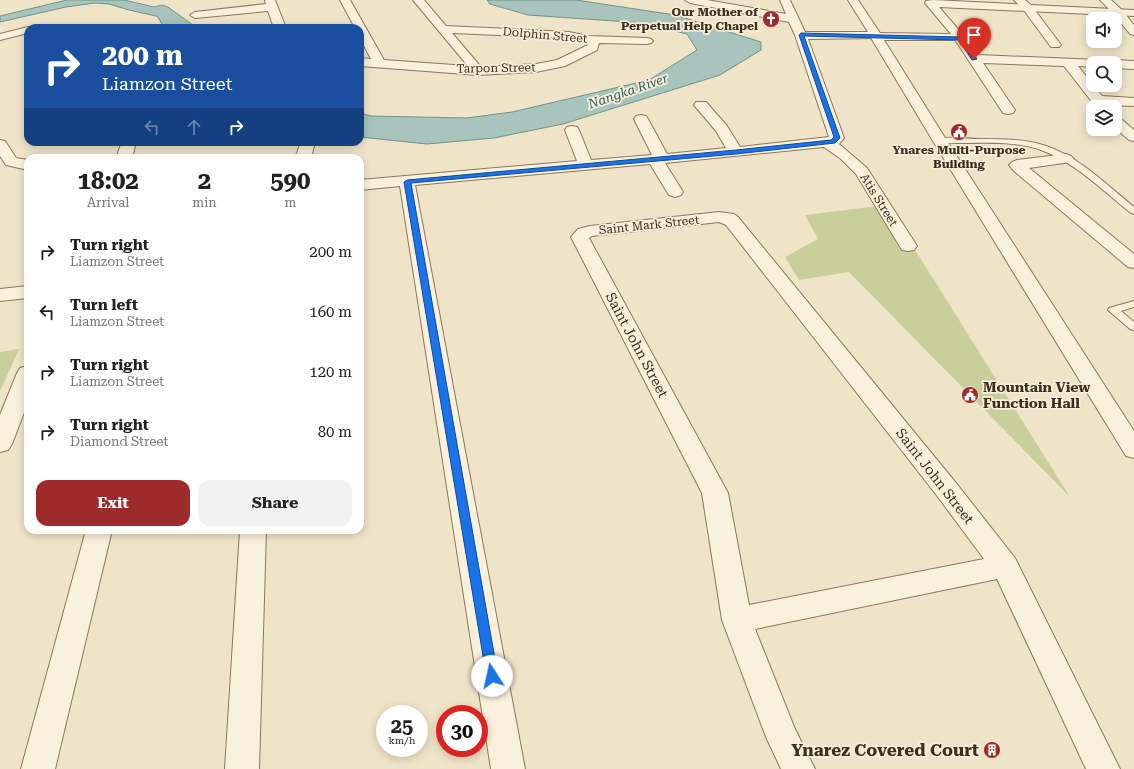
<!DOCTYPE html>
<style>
:root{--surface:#fff;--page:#f2f2f2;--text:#222;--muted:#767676;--accent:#9e2a2b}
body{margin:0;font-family:"Roboto Serif",serif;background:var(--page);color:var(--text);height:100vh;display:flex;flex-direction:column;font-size:15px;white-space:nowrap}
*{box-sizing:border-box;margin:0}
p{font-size:13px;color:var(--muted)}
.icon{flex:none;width:22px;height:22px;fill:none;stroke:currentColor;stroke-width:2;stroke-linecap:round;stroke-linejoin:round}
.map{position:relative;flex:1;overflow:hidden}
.sheet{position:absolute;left:24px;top:154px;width:340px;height:380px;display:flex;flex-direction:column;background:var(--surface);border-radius:12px;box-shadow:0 2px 10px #0003}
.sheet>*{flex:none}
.guide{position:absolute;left:24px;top:24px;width:340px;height:122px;border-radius:12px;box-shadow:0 2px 10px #0003;background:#1a4fa0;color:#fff;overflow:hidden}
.fabs{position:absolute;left:1086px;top:12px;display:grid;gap:8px}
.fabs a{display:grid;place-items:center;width:36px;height:36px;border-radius:8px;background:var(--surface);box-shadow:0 2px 10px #0003;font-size:20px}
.speed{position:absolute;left:376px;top:705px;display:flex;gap:8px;font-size:20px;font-weight:700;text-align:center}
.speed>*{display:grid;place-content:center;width:52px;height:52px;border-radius:50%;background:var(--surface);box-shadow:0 2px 10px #0003;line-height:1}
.speed small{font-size:10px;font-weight:400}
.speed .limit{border:6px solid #d22;background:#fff;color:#111}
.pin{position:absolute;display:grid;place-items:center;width:34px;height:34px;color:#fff;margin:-41px -17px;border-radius:50% 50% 50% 0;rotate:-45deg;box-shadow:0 0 4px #0007}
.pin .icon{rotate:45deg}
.me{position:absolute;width:44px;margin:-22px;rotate:350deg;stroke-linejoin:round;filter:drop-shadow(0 0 3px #0008)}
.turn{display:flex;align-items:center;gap:14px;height:84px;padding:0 12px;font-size:18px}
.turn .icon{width:52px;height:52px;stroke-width:2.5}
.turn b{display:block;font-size:28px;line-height:34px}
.lanes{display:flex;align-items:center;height:38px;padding:0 12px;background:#0003;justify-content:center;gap:20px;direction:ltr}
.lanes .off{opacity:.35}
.eta{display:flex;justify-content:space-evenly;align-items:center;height:68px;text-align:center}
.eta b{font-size:24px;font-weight:700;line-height:28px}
.button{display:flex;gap:8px;margin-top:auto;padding:8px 12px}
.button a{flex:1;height:46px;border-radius:12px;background:var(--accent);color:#fff;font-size:16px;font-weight:700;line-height:46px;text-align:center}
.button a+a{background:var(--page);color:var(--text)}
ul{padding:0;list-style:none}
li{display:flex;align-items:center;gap:12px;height:60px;padding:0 12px}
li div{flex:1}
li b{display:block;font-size:15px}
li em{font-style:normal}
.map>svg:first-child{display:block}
.green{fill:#c9cf9b}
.water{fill:#a9c4bc;stroke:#6f938a}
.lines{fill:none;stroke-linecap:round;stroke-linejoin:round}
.service-casing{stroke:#8d765c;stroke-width:2}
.minor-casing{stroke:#8d765c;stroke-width:2}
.tertiary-casing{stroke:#8d765c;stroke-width:2}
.service{fill:#faf1dc;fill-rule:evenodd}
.minor{fill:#faf1dc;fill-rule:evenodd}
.tertiary{fill:#faf1dc;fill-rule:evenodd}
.route{fill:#1a73e8;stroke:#114b97}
.labels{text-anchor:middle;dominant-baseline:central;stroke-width:3.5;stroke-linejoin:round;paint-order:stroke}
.far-poi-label{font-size:12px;font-weight:bold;fill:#3d2e20;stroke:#f7eed8;text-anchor:end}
.far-street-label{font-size:12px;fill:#3d2e20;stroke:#f7eed8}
.far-water-label{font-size:13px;font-style:italic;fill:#2f5d5a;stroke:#f7eed8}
.street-label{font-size:14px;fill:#3d2e20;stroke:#f7eed8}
.poi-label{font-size:14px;font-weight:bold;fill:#3d2e20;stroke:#f7eed8;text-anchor:start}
.near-poi-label{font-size:17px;font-weight:bold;fill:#3d2e20;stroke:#f7eed8;text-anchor:end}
</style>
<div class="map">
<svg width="1134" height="769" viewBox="0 0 1134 769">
<rect width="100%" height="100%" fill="#f0e4c8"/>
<g class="green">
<path d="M 887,205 L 1070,497 L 849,272 L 799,280 L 785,257 L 818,239 L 805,215 Z"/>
<path d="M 19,349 L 1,389 L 0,389 L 0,352 Z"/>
</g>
<g class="water">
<path d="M 67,0 L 124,0 L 154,7 L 162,5 L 168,7 L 197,28 L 164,28 L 158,17 L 156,16 L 129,10 L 109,4 L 95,3 L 66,7 L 0,22 L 0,16 Z"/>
<path d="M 487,0 L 576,0 L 675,15 L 761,42 L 761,50 L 720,75 L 563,124 L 494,138 L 427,144 L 360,137 L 360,113 L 371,116 L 467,118 L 512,112 L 649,80 L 697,50 L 687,34 L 643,23 L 528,15 L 490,4 Z"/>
</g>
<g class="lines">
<g class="service-casing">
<g id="service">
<path d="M 937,139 C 950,136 967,139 980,139 C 1002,139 1025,139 1046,146 C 1079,157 1107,185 1134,207 L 1134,214 L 1131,213 C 1103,191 1075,162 1041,150 C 1011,139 971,144 940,143 L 936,141 Z"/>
<path d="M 1134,301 L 1134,307 L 1121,311 L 1134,322 L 1134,330 L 1130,329 L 1108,310 L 1109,308 Z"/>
</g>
</g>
<g class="minor-casing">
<g id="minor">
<path d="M 265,0 L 275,0 L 286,28 L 274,28 L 268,11 L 195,18 L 190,15 L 195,12 L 266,4 Z"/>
<path d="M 340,0 L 350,0 L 384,60 L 468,66 L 413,0 L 424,0 L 446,26 L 569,32 L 588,36 L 647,38 L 651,39 L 653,41 L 651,43 L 647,44 L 599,43 L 597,50 L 565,66 L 536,72 L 478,75 L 360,66 L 360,58 L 371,59 L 360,38 L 360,28 L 355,28 ZM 452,33 L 569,38 L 584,42 L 588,45 L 557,60 L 536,64 L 481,67 Z"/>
<path d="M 685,0 L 707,0 L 786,14 L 780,0 L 790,0 L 805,32 L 868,32 L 848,0 L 858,0 L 882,36 L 880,38 L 808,39 L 844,138 L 839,144 L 867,168 L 917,246 L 914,250 L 908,251 L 902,250 L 856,174 L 841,159 L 824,147 L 665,163 L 683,192 L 681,195 L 675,197 L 669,195 L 650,164 L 415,185 L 525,769 L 491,769 L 400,186 L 360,190 L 360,180 L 577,161 L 565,130 L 567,127 L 572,126 L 577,127 L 579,130 L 591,160 L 652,155 L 634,119 L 636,116 L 641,115 L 646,116 L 648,119 L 667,154 L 726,148 L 716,131 L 694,105 L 696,102 L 706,102 L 727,126 L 740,147 L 829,137 L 795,35 L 789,22 L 690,3 Z"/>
<path d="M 1014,0 L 1025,0 L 1031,5 L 1061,45 L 1059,47 L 1051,47 L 1023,9 Z"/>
<path d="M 1100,0 L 1111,0 L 1122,10 L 1134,25 L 1134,35 L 1130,34 L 1114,14 Z"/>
<path d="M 28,27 L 32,28 L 28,28 L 28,33 L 0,40 L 0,34 Z"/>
<path d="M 960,35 L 964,36 L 978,55 L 1099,60 L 1101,63 L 1093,63 L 1093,67 L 1078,66 L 1102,96 L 1134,98 L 1134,106 L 1108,105 L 1110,107 L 1096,107 L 1064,66 L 983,63 L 1015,110 L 1013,113 L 1008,114 L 1003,113 L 954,38 L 956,36 Z"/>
<path d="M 1115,60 L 1134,61 L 1134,69 L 1115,68 L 1115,63 L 1110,63 Z"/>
<path d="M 1115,117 L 1120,118 L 1134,130 L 1134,141 L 1129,140 L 1115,128 Z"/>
<path d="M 0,140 L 5,141 L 16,158 L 28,160 L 28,170 L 6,165 L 0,156 Z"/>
<path d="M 122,142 L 136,142 L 132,158 L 116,158 Z"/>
<path d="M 301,142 L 315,142 L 311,158 L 295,158 Z"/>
<path d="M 1066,154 L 1071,156 L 1074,159 L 1071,162 L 1029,168 L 1134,254 L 1134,268 L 1128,267 L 1014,171 L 1009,165 L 1012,162 L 1017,160 Z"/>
<path d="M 719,212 L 734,214 L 738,217 L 956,483 L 1015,558 L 1120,769 L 1086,769 L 997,579 L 755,629 L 795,729 L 815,769 L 781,769 L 766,737 L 722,620 L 702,493 L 571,237 L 578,229 L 590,226 ZM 719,222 L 726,225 L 938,497 L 984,559 L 749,605 L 728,493 L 589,238 L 592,236 Z"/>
<path d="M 28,286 L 28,298 L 0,301 L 0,289 Z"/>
<path d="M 28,366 L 28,402 L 12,444 L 8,450 L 0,452 L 0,415 L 17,373 L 20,368 Z"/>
<path d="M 86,530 L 112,530 L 55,769 L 21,769 Z"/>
<path d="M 240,530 L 266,530 L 259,769 L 225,769 Z"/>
</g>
</g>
<g class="tertiary-casing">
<path id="tertiary" d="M 933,0 L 1134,10 L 1134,16 L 939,7 L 964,36 L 966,38 L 964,40 L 884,40 L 947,141 L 1134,431 L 1134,458 L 1126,456 L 933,141 L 870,36 L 872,34 L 876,33 L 951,34 L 925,3 L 926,1 Z"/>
</g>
<use href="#service" class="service"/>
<use href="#minor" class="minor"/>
<use href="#tertiary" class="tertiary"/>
</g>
<path class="route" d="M 801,33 L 960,37 L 977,59 L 972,60 L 959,40 L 804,36 L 840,138 L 835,143 L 736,154 L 411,183 L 498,676 L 497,680 L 492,682 L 487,680 L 404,182 L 407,180 L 736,150 L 831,140 L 834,137 L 799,35 Z"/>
<defs>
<g id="church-disc" transform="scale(0.9)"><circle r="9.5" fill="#9e2a2b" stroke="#f7eed8"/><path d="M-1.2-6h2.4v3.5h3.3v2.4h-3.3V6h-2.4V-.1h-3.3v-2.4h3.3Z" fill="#fff"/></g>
<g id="civic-disc" transform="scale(0.9)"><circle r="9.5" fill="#9e2a2b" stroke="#f7eed8"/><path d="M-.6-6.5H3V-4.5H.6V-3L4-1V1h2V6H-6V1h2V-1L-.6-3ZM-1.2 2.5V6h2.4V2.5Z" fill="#fff"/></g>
<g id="building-disc" transform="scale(0.9)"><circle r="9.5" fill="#9e2a2b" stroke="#f7eed8"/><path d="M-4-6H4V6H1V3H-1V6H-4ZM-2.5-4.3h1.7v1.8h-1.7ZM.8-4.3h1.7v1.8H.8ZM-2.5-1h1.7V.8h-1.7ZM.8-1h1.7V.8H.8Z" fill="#fff"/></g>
</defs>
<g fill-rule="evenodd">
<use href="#church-disc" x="771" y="19"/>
<use href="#civic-disc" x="959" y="132"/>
<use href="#civic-disc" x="970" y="395"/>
<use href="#building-disc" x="992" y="750"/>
</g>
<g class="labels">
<g class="far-poi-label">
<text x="758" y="12">Our Mother of<tspan x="758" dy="14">Perpetual Help Chapel</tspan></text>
<text x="959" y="150" text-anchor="middle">Ynares Multi-Purpose<tspan x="959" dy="14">Building</tspan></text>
</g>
<g class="far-street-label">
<text transform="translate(545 35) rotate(5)">Dolphin Street</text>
<text transform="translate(496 68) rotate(-1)">Tarpon Street</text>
<text transform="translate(879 200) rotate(58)">Atis Street</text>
<text transform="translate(649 225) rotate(-6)">Saint Mark Street</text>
</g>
<g class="far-water-label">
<text transform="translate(628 91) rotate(-19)">Nangka River</text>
</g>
<g class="street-label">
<text transform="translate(637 345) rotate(62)">Saint John Street</text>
<text transform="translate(935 476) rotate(52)">Saint John Street</text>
</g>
<g class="poi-label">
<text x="983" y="387">Mountain View<tspan x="983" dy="16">Function Hall</tspan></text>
</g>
<g class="near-poi-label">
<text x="979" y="750">Ynarez Covered Court</text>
</g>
</g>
</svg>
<div class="fabs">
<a><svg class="icon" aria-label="sound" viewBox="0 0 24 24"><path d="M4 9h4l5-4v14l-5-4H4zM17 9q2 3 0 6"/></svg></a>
<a><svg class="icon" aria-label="search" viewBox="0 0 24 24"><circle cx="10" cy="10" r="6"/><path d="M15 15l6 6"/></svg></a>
<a><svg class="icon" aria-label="layers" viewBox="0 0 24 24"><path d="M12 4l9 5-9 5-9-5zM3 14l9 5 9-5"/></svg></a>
</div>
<div class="speed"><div>25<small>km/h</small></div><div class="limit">30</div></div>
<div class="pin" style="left:974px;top:59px;background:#d93025"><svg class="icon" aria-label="arrive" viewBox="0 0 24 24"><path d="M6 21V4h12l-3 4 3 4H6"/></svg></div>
<svg class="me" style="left:492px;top:676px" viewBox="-20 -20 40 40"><circle r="19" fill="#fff"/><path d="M0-13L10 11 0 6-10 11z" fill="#1a73e8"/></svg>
<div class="guide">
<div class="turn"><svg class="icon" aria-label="right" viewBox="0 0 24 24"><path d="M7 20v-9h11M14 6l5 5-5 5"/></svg><div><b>200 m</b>Liamzon Street</div></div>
<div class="lanes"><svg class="icon off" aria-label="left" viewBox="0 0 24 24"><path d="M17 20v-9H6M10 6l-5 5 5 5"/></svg><svg class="icon off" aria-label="ahead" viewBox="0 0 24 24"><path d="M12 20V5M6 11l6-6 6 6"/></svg><svg class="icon" aria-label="right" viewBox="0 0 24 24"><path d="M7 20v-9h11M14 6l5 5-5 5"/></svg></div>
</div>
<section class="sheet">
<div class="eta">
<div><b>18:02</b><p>Arrival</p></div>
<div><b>2</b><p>min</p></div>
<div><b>590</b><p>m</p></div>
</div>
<ul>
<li><svg class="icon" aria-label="right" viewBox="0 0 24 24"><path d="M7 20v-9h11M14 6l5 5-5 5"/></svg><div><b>Turn right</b><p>Liamzon Street</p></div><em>200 m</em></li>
<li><svg class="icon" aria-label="left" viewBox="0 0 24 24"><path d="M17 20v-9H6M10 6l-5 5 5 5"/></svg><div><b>Turn left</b><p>Liamzon Street</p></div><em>160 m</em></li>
<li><svg class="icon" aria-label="right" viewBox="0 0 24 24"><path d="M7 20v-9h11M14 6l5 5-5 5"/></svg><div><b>Turn right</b><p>Liamzon Street</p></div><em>120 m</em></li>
<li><svg class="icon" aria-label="right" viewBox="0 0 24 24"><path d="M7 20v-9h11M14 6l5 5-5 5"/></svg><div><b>Turn right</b><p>Diamond Street</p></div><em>80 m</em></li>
</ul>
<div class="button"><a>Exit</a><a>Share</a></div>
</section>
</div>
